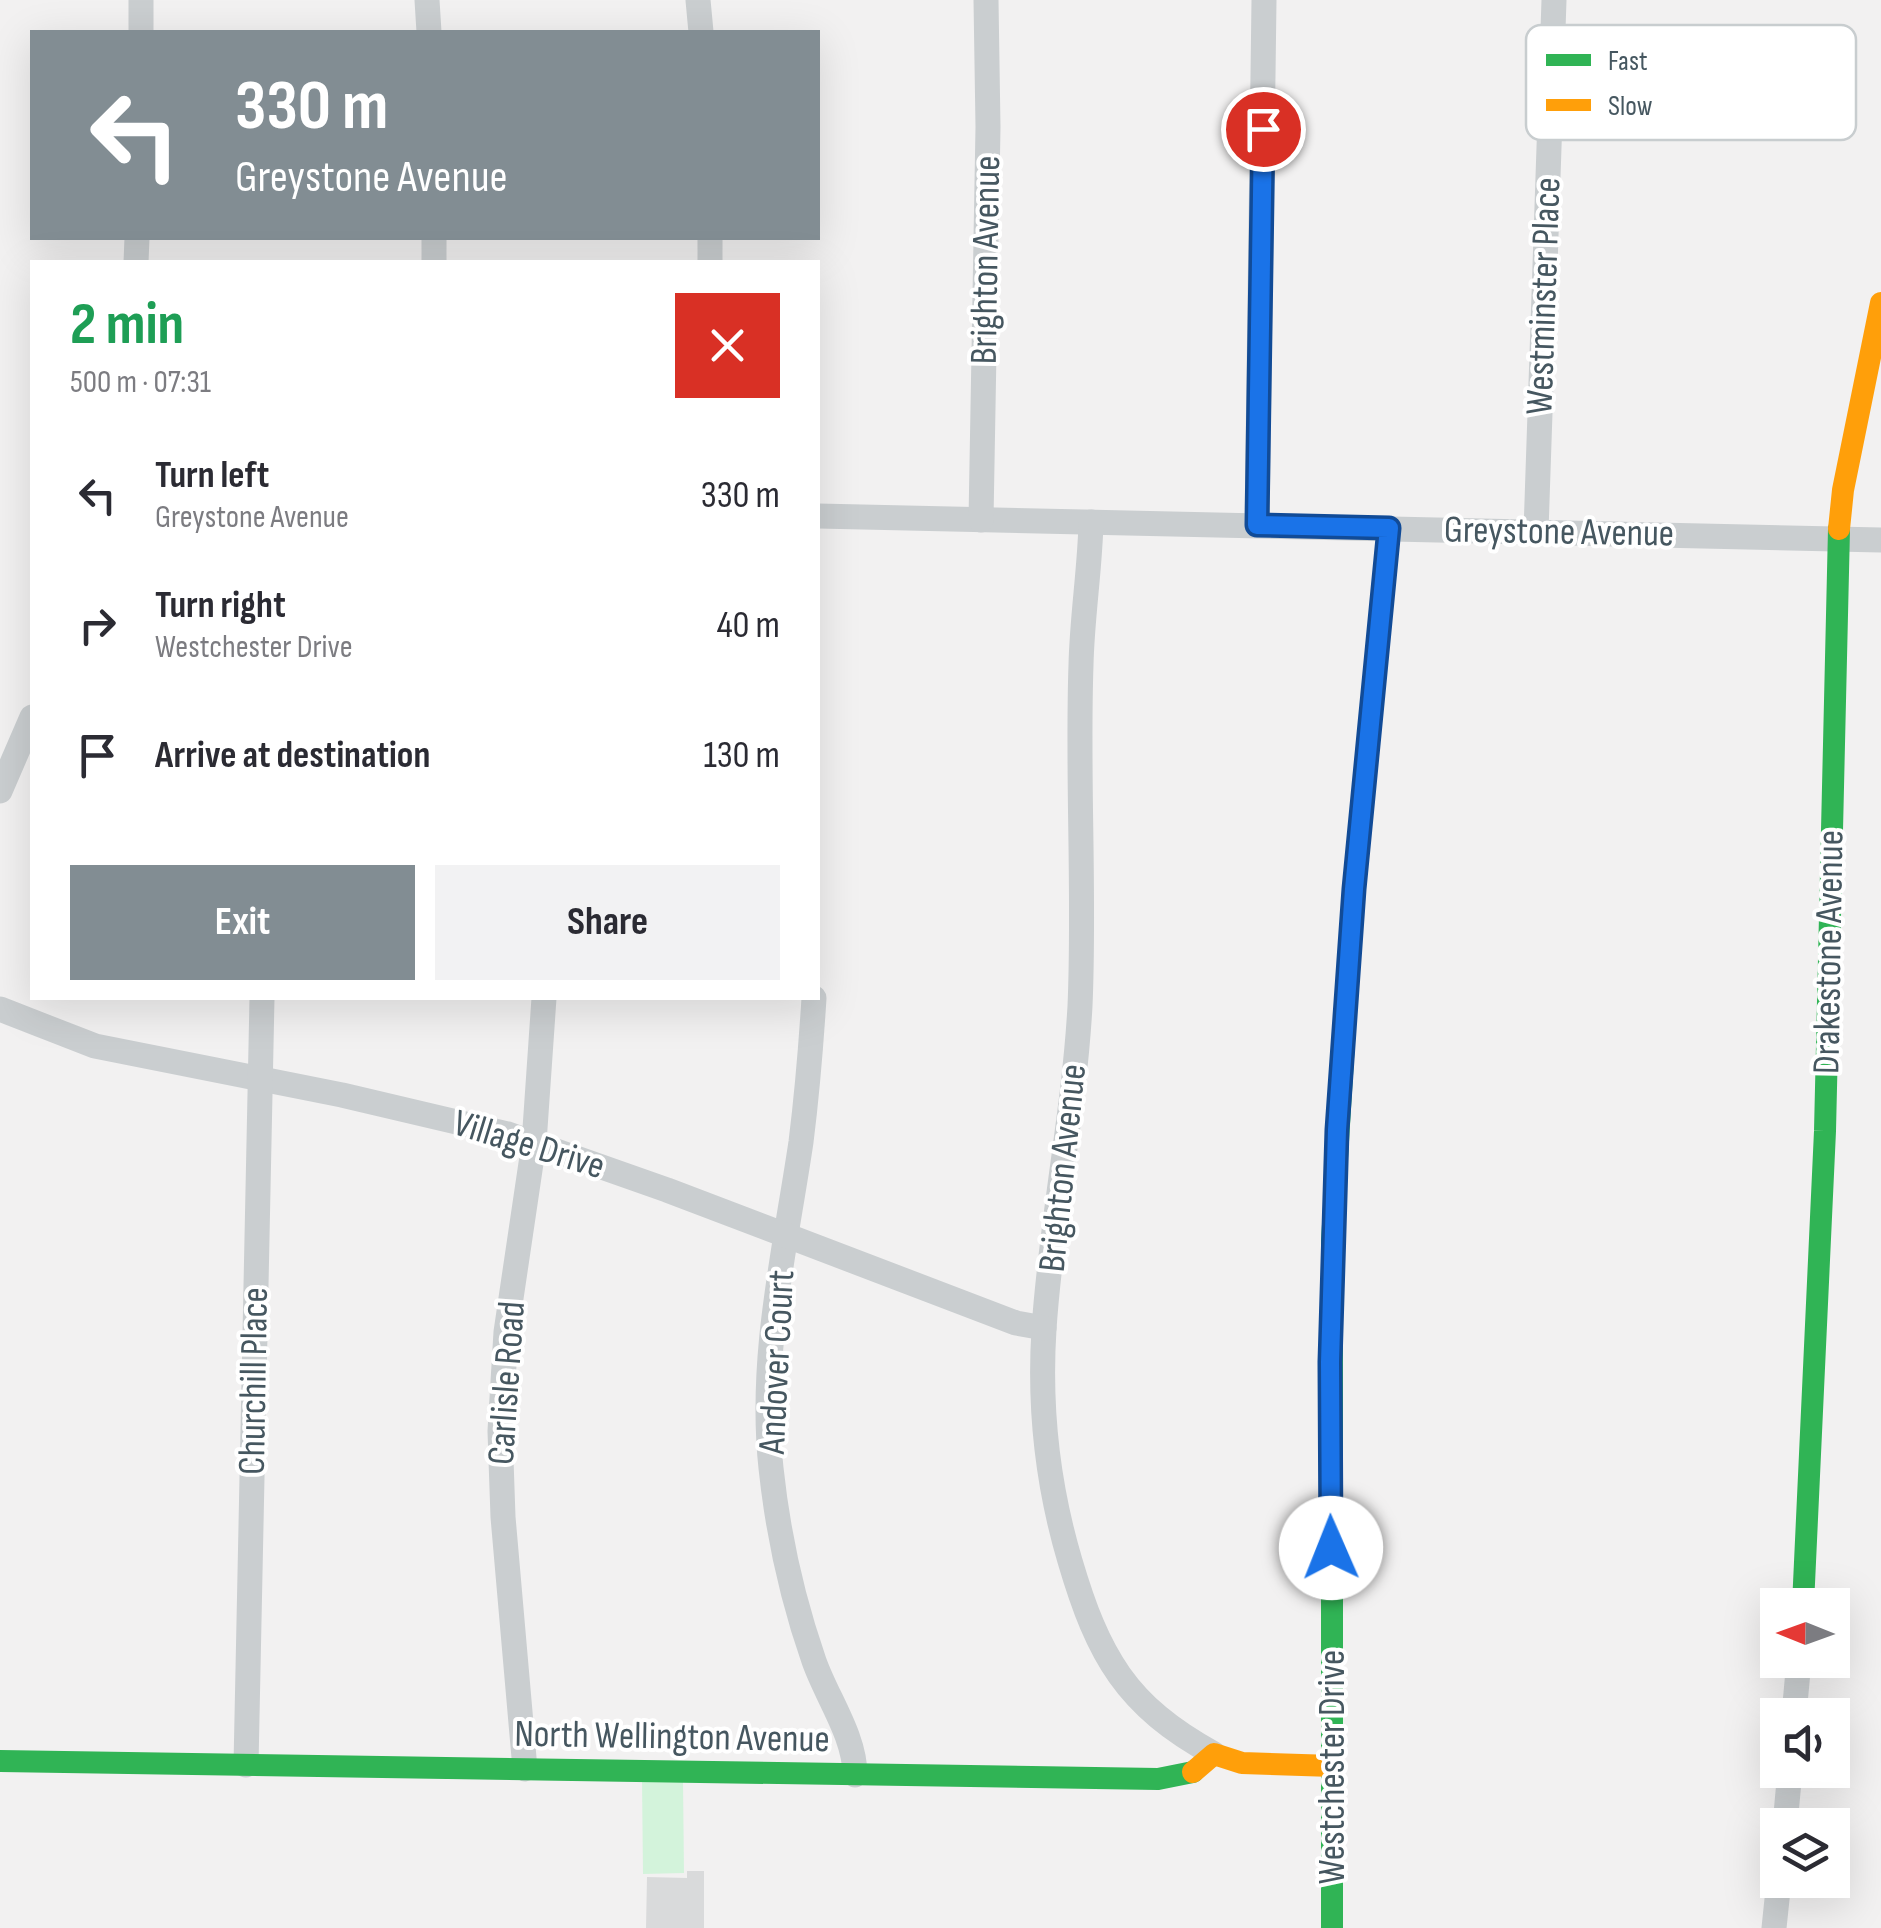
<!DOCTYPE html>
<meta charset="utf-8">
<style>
:root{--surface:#fff;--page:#f2f2f3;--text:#2b2b33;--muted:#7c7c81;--accent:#828d93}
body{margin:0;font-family:"Sofia Sans Condensed",sans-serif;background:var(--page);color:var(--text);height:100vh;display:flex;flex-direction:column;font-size:38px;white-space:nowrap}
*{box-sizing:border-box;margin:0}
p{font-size:32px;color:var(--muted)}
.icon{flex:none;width:55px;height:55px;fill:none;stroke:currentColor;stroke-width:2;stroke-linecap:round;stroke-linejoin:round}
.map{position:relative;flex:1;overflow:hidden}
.details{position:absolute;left:30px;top:260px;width:790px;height:740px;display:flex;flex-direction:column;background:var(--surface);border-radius:0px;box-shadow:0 10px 40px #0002}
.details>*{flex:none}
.banner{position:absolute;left:30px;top:30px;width:790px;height:210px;border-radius:0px;box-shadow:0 10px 40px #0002;background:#828d93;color:#fff;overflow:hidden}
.needle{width:65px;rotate:271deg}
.fabs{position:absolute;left:1760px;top:1588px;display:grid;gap:20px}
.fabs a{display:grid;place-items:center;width:90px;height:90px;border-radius:0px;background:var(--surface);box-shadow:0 10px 40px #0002;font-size:50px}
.pin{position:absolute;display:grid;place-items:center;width:85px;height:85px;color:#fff;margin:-42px;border:5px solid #fff;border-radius:50%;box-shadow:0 2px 10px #0007}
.me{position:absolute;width:110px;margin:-55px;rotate:359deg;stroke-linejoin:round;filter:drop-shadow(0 0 8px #0008)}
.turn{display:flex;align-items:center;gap:35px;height:210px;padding:0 40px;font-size:45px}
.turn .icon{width:130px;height:130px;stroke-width:2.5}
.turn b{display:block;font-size:70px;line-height:85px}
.round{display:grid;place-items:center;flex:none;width:105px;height:105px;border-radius:0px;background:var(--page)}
.headline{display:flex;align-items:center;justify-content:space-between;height:170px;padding:0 40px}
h1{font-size:60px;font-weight:700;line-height:75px;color:#1e9e55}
.cta{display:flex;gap:20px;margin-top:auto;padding:20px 40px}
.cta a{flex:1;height:115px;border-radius:0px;background:var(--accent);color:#fff;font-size:40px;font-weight:700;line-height:115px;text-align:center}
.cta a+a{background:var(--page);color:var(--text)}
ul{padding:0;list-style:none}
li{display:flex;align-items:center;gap:30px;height:130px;padding:0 40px}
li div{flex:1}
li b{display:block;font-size:38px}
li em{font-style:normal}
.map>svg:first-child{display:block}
.green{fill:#d3f3db}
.building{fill:#d9dadb}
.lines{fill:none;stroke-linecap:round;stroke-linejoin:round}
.street{stroke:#caced0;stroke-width:25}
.fast{stroke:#30b455;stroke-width:22}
.slow{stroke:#ff9f0a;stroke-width:22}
.route-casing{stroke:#114b97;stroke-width:25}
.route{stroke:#1a73e8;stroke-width:18}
.labels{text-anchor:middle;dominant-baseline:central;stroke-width:8;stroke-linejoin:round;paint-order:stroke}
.street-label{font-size:38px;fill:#465760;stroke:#fff}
.key{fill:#fff;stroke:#c8cdcf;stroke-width:2.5}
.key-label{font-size:28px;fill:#465760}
</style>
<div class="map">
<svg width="1881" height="1928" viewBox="0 0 1881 1928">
<rect width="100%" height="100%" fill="#f2f1f1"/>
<path class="green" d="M 642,1781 L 683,1781 L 684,1873 L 643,1874 Z"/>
<path class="building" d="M 687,1871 L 704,1871 L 704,1928 L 646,1928 L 647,1877 L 687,1878 Z"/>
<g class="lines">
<g class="street">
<path d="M 427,0 L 429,32"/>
<path d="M 698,0 L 701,32"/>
<path d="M 141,32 L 141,0"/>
<path d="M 136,262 L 137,238"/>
<path d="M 434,262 L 434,238"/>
<path d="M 710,262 L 710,238"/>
<path d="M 818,516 L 1881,540"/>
<path d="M 981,520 L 988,127 L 986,0"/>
<path d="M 1091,522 C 1090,569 1082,617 1081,665 C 1077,779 1085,892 1080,1006 C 1074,1114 1051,1221 1044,1329 C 1039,1407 1048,1487 1070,1561 C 1098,1656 1126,1706 1214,1754"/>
<path d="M 1257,525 L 1264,0"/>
<path d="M 1536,531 L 1554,0"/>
<path d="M 0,791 L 32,717"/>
<path d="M 814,998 C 811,1046 807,1094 801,1142 C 785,1250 759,1358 771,1468 C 778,1534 792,1598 814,1661 C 827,1698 855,1736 855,1775"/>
<path d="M 0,1009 L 95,1046 L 342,1095 L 508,1134 L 667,1190 L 1016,1323 L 1044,1328"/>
<path d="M 1794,1715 L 1799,1660"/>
<path d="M 246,1765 L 262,998"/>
<path d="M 525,1769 L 503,1517 L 500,1431 L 506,1332 L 534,1143 L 544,998"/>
<path d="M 1785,1825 L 1790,1770"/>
<path d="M 1774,1928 L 1779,1880"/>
</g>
<g class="fast">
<path d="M 1803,1605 L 1825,1131 L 1839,529"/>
<path d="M 0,1761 L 1158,1779 L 1193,1772"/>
<path d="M 1332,1928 L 1332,1241 L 1351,926"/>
</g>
<g class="slow">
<path d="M 1839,529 L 1843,490 L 1881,303"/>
<path d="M 1351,926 L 1389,528"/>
<path d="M 1193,1772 L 1214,1754 L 1242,1763 L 1333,1766"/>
</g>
</g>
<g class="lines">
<g class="route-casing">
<path id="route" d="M 1263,129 L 1257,525 L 1389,528 L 1354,889 L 1337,1130 L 1330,1362 L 1331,1548"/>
</g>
<use href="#route" class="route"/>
</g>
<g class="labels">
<g class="street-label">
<text transform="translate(986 260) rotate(-89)">Brighton Avenue</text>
<text transform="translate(1544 296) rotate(-88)">Westminster Place</text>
<text transform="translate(1559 532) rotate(1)">Greystone Avenue</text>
<text transform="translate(1829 952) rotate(-89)">Drakestone Avenue</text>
<text transform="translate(529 1145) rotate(17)">Village Drive</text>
<text transform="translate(1063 1168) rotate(-84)">Brighton Avenue</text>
<text transform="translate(777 1362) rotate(-87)">Andover Court</text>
<text transform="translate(254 1381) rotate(-89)">Churchill Place</text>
<text transform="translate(507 1383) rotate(-86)">Carlisle Road</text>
<text transform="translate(672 1737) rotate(1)">North Wellington Avenue</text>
<text transform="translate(1332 1767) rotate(-90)">Westchester Drive</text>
</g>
</g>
<rect x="1526" y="25" width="330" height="115" rx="15" class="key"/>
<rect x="1546" y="54" width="45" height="12" fill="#30b455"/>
<rect x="1546" y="99" width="45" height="12" fill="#ff9f0a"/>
<g class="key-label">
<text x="1608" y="70">Fast</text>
<text x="1608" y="115">Slow</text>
</g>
</svg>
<div class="fabs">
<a><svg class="needle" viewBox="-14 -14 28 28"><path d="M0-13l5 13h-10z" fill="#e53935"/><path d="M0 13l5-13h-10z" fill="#7c7c81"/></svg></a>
<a><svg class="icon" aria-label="sound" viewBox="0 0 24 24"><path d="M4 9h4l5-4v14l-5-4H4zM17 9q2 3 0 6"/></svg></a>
<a><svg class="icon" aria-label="layers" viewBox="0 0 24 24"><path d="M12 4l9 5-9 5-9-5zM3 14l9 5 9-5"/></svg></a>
</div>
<div class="pin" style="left:1263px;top:129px;background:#d93025"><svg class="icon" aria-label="arrive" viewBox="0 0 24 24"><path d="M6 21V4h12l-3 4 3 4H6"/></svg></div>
<svg class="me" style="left:1331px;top:1548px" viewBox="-20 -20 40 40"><circle r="19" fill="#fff"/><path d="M0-13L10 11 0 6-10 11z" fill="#1a73e8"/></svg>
<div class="banner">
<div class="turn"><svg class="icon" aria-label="left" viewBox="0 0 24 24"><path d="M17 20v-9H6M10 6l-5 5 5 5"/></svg><div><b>330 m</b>Greystone Avenue</div></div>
</div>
<section class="details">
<div class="headline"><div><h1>2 min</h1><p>500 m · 07:31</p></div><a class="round" style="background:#d93025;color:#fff"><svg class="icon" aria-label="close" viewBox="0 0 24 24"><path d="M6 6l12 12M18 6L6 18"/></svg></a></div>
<ul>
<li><svg class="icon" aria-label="left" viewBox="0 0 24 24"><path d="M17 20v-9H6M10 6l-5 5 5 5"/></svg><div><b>Turn left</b><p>Greystone Avenue</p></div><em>330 m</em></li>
<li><svg class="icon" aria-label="right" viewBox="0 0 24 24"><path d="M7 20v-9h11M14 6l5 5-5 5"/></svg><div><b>Turn right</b><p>Westchester Drive</p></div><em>40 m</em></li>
<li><svg class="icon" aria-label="arrive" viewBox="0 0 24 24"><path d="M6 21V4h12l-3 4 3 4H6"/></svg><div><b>Arrive at destination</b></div><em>130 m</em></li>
</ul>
<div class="cta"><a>Exit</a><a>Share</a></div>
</section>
</div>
